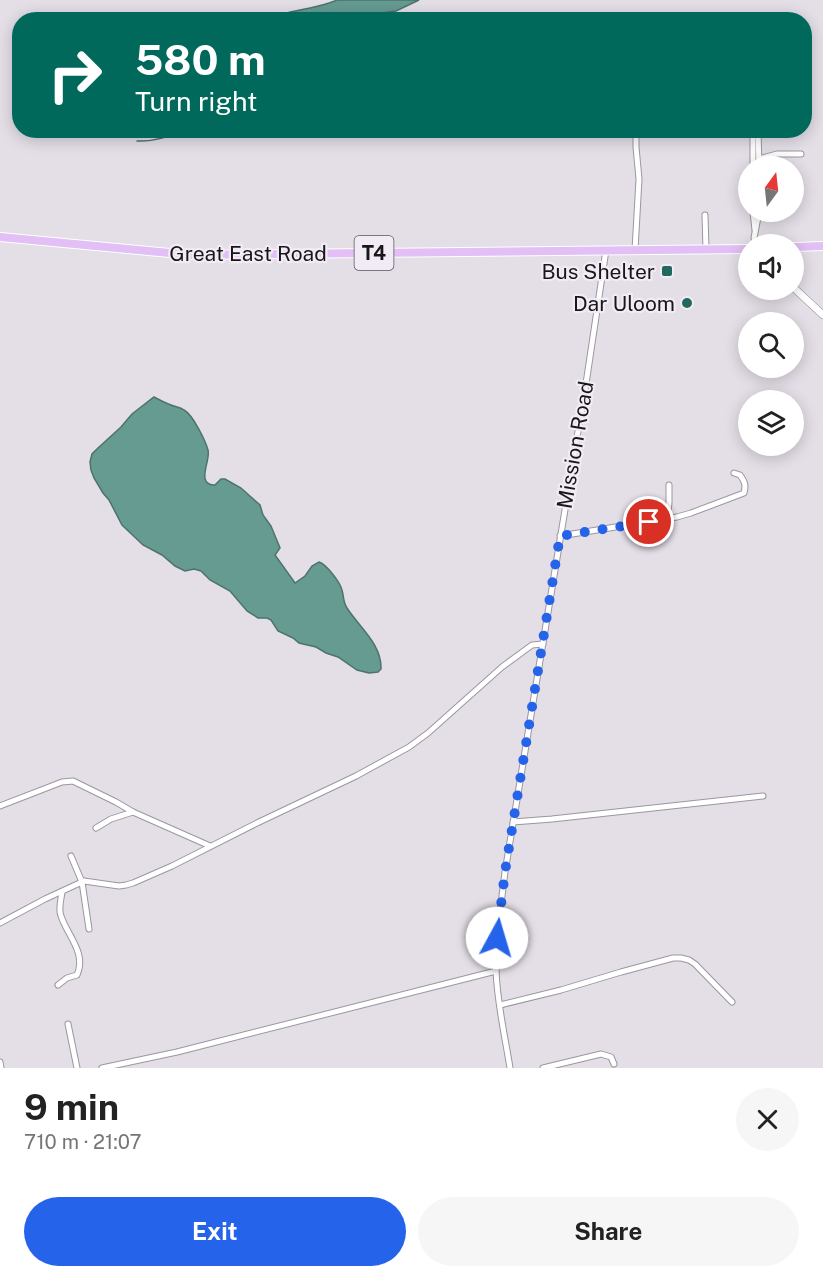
<!DOCTYPE html>
<meta charset="utf-8">
<style>
:root{--surface:#fff;--page:#f6f6f6;--text:#222;--muted:#767676;--accent:#2563eb}
body{margin:0;font-family:"Public Sans",sans-serif;background:var(--page);color:var(--text);height:100vh;display:flex;flex-direction:column;font-size:22px;white-space:nowrap}
*{box-sizing:border-box;margin:0}
p{font-size:20px;color:var(--muted)}
.icon{flex:none;width:33px;height:33px;fill:none;stroke:currentColor;stroke-width:2;stroke-linecap:round;stroke-linejoin:round}
.map{position:relative;height:1068px;overflow:hidden}
.sheet{display:flex;flex-direction:column;background:var(--surface);flex:1}
.sheet>*{flex:none}
.top-card{position:absolute;left:12px;top:12px;width:800px;height:126px;border-radius:24px;box-shadow:0 3px 15px #0003;background:#00695c;color:#fff;overflow:hidden}
.needle{width:39px;rotate:15deg}
.tools{position:absolute;left:738px;top:156px;display:grid;gap:12px}
.tools a{display:grid;place-items:center;width:66px;height:66px;border-radius:50%;background:var(--surface);box-shadow:0 3px 15px #0003;font-size:30px}
.pin{position:absolute;display:grid;place-items:center;width:51px;height:51px;color:#fff;margin:-26px;border:3px solid #fff;border-radius:50%;box-shadow:0 2px 6px #0007}
.me{position:absolute;width:66px;margin:-33px;rotate:6deg;stroke-linejoin:round;filter:drop-shadow(0 0 4px #0008)}
.turn{display:flex;align-items:center;gap:21px;height:126px;padding:0 24px;font-size:27px}
.turn .icon{width:78px;height:78px;stroke-width:2.5}
.turn b{display:block;font-size:42px;line-height:51px}
.round{display:grid;place-items:center;flex:none;width:63px;height:63px;border-radius:32px;background:var(--page)}
.overview{display:flex;align-items:center;justify-content:space-between;height:102px;padding:0 24px}
h1{font-size:36px;font-weight:700;line-height:45px}
.primary-button{display:flex;gap:12px;margin-top:auto;padding:12px 24px}
.primary-button a{flex:1;height:69px;border-radius:36px;background:var(--accent);color:#fff;font-size:24px;font-weight:700;line-height:69px;text-align:center}
.primary-button a+a{background:var(--page);color:var(--text)}
.map>svg:first-child{display:block}
.water{fill:#659b91;stroke:#4e736d;stroke-width:1.5}
.lines{fill:none;stroke-linecap:round;stroke-linejoin:round}
.stream{stroke:#4e736d;stroke-width:1.5}
.minor-casing{stroke:#9b969f;stroke-width:7}
.tertiary-casing{stroke:#9b969f;stroke-width:8}
.trunk-casing{stroke:#fff;stroke-width:10}
.minor{stroke:#fff;stroke-width:5}
.tertiary{stroke:#fff;stroke-width:7}
.trunk{stroke:#e2bff4;stroke-width:8}
.route{stroke:#2563eb;stroke-width:10;stroke-dasharray:0 18}
.poi-dot{fill:#21695e;stroke:#f1ebf5;stroke-width:2}
.labels{text-anchor:middle;dominant-baseline:central;stroke-width:4.5;stroke-linejoin:round;paint-order:stroke}
.shield{fill:#f1ebf5;stroke:#59565b;stroke-width:1.5}
.shield-label{font-size:20px;font-weight:bold;fill:#181619}
.street-label{font-size:21px;fill:#181619;stroke:#f1ebf5}
.poi-label{font-size:21px;fill:#181619;stroke:#f1ebf5;text-anchor:end}
</style>
<div class="map">
<svg width="823" height="1068" viewBox="0 0 823 1068">
<rect width="100%" height="100%" fill="#e4dee7"/>
<g class="water">
<path d="M 337,0 L 419,0 L 396,11 L 340,19 L 268,19 C 290,9 315,10 337,0 Z"/>
<path d="M 154,397 C 160,400 165,403 171,405 C 175,407 180,407 184,410 C 193,415 205,440 208,450 C 211,460 195,485 215,485 L 221,479 L 225,479 L 241,488 L 260,505 L 263,515 L 271,526 L 280,548 L 275,555 L 295,583 L 305,576 L 312,566 L 319,562 C 326,564 340,582 342,590 C 344,597 343,602 347,608 C 359,627 382,644 381,669 L 378,672 L 369,673 L 357,670 L 338,657 L 326,653 L 316,647 L 299,643 L 293,638 L 278,631 L 271,620 L 267,618 L 258,618 L 247,611 L 230,591 L 210,580 L 201,571 L 194,569 L 185,571 L 175,566 L 162,555 L 143,545 L 122,525 L 109,500 L 103,493 L 94,478 L 91,470 L 90,462 L 92,454 L 98,448 L 121,427 L 132,414 Z"/>
</g>
<g class="lines">
<path class="stream" d="M 137,141 C 154,142 170,136 186,130"/>
<g class="minor-casing">
<g id="minor">
<path d="M 753,130 L 753,166"/>
<path d="M 758,130 L 759,166"/>
<path d="M 759,159 L 777,154 L 801,154"/>
<path d="M 753,212 L 755,230"/>
<path d="M 705,215 L 706,249"/>
<path d="M 756,244 L 754,238 L 759,212"/>
<path d="M 635,250 L 639,179 L 636,147 L 636,130"/>
<path d="M 667,519 L 669,503 L 669,485"/>
<path d="M 560,536 L 677,517 L 691,513 L 744,493 C 746,485 745,482 740,475 L 734,473"/>
<path d="M 0,806 L 62,782 L 73,781 L 116,802 L 133,812 L 210,846"/>
<path d="M 513,822 L 552,819 L 763,796"/>
<path d="M 96,828 L 111,819 L 133,812"/>
<path d="M 71,856 L 82,882 L 89,929"/>
<path d="M 0,923 L 45,899 L 84,881 L 119,886 L 126,885 L 133,883 L 172,866 L 257,823 L 356,776 L 409,747 L 428,733 L 502,667 L 532,645 L 543,644"/>
<path d="M 58,985 L 67,978 L 77,975 C 87,953 67,935 61,916 C 58,909 61,900 62,892"/>
<path d="M 500,1005 L 561,990 L 621,972 L 673,958 L 681,958 L 689,960 L 695,964 L 732,1002"/>
<path d="M 68,1024 L 77,1068"/>
<path d="M 0,1062 L 1,1068"/>
<path d="M 102,1068 L 177,1052 L 496,971"/>
<path d="M 510,1068 C 505,1036 497,1003 496,970 C 496,937 501,905 505,872 L 587,377 L 606,250"/>
<path d="M 543,1068 L 601,1054 L 611,1057 L 614,1064"/>
</g>
</g>
<g class="tertiary-casing">
<path id="tertiary" d="M 794,288 L 823,315"/>
</g>
<g class="trunk-casing">
<g id="trunk">
<path d="M 0,237 L 191,255 L 748,249"/>
<path d="M 794,247 L 823,246"/>
</g>
</g>
<use href="#minor" class="minor"/>
<use href="#tertiary" class="tertiary"/>
<use href="#trunk" class="trunk"/>
</g>
<g class="lines">
<path class="route" d="M 497,938 L 505,872 L 560,536 L 649,522"/>
</g>
<g class="poi-dot">
<rect x="661" y="265" width="12" height="12" rx="3"/>
<circle cx="687" cy="303" r="6"/>
</g>
<g class="labels">
<rect class="shield" x="354.5" y="236" width="39" height="34" rx="4.5"/>
<g class="shield-label">
<text x="374" y="253">T4</text>
</g>
<g class="street-label">
<text x="248" y="253">Great East Road</text>
<text transform="translate(575 445) rotate(-80)">Mission Road</text>
</g>
<g class="poi-label">
<text x="655" y="271">Bus Shelter</text>
<text x="675" y="303">Dar Uloom</text>
</g>
</g>
</svg>
<div class="tools">
<a><svg class="needle" viewBox="-14 -14 28 28"><path d="M0-13l5 13h-10z" fill="#e53935"/><path d="M0 13l5-13h-10z" fill="#767676"/></svg></a>
<a><svg class="icon" aria-label="sound" viewBox="0 0 24 24"><path d="M4 9h4l5-4v14l-5-4H4zM17 9q2 3 0 6"/></svg></a>
<a><svg class="icon" aria-label="search" viewBox="0 0 24 24"><circle cx="10" cy="10" r="6"/><path d="M15 15l6 6"/></svg></a>
<a><svg class="icon" aria-label="layers" viewBox="0 0 24 24"><path d="M12 4l9 5-9 5-9-5zM3 14l9 5 9-5"/></svg></a>
</div>
<div class="pin" style="left:649px;top:522px;background:#d93025"><svg class="icon" aria-label="arrive" viewBox="0 0 24 24"><path d="M6 21V4h12l-3 4 3 4H6"/></svg></div>
<svg class="me" style="left:497px;top:938px" viewBox="-20 -20 40 40"><circle r="19" fill="#fff"/><path d="M0-13L10 11 0 6-10 11z" fill="#2563eb"/></svg>
<div class="top-card">
<div class="turn"><svg class="icon" aria-label="right" viewBox="0 0 24 24"><path d="M7 20v-9h11M14 6l5 5-5 5"/></svg><div><b>580 m</b>Turn right</div></div>
</div>
</div>
<section class="sheet">
<div class="overview"><div><h1>9 min</h1><p>710 m · 21:07</p></div><a class="round"><svg class="icon" aria-label="close" viewBox="0 0 24 24"><path d="M6 6l12 12M18 6L6 18"/></svg></a></div>
<div class="primary-button"><a>Exit</a><a>Share</a></div>
</section>
